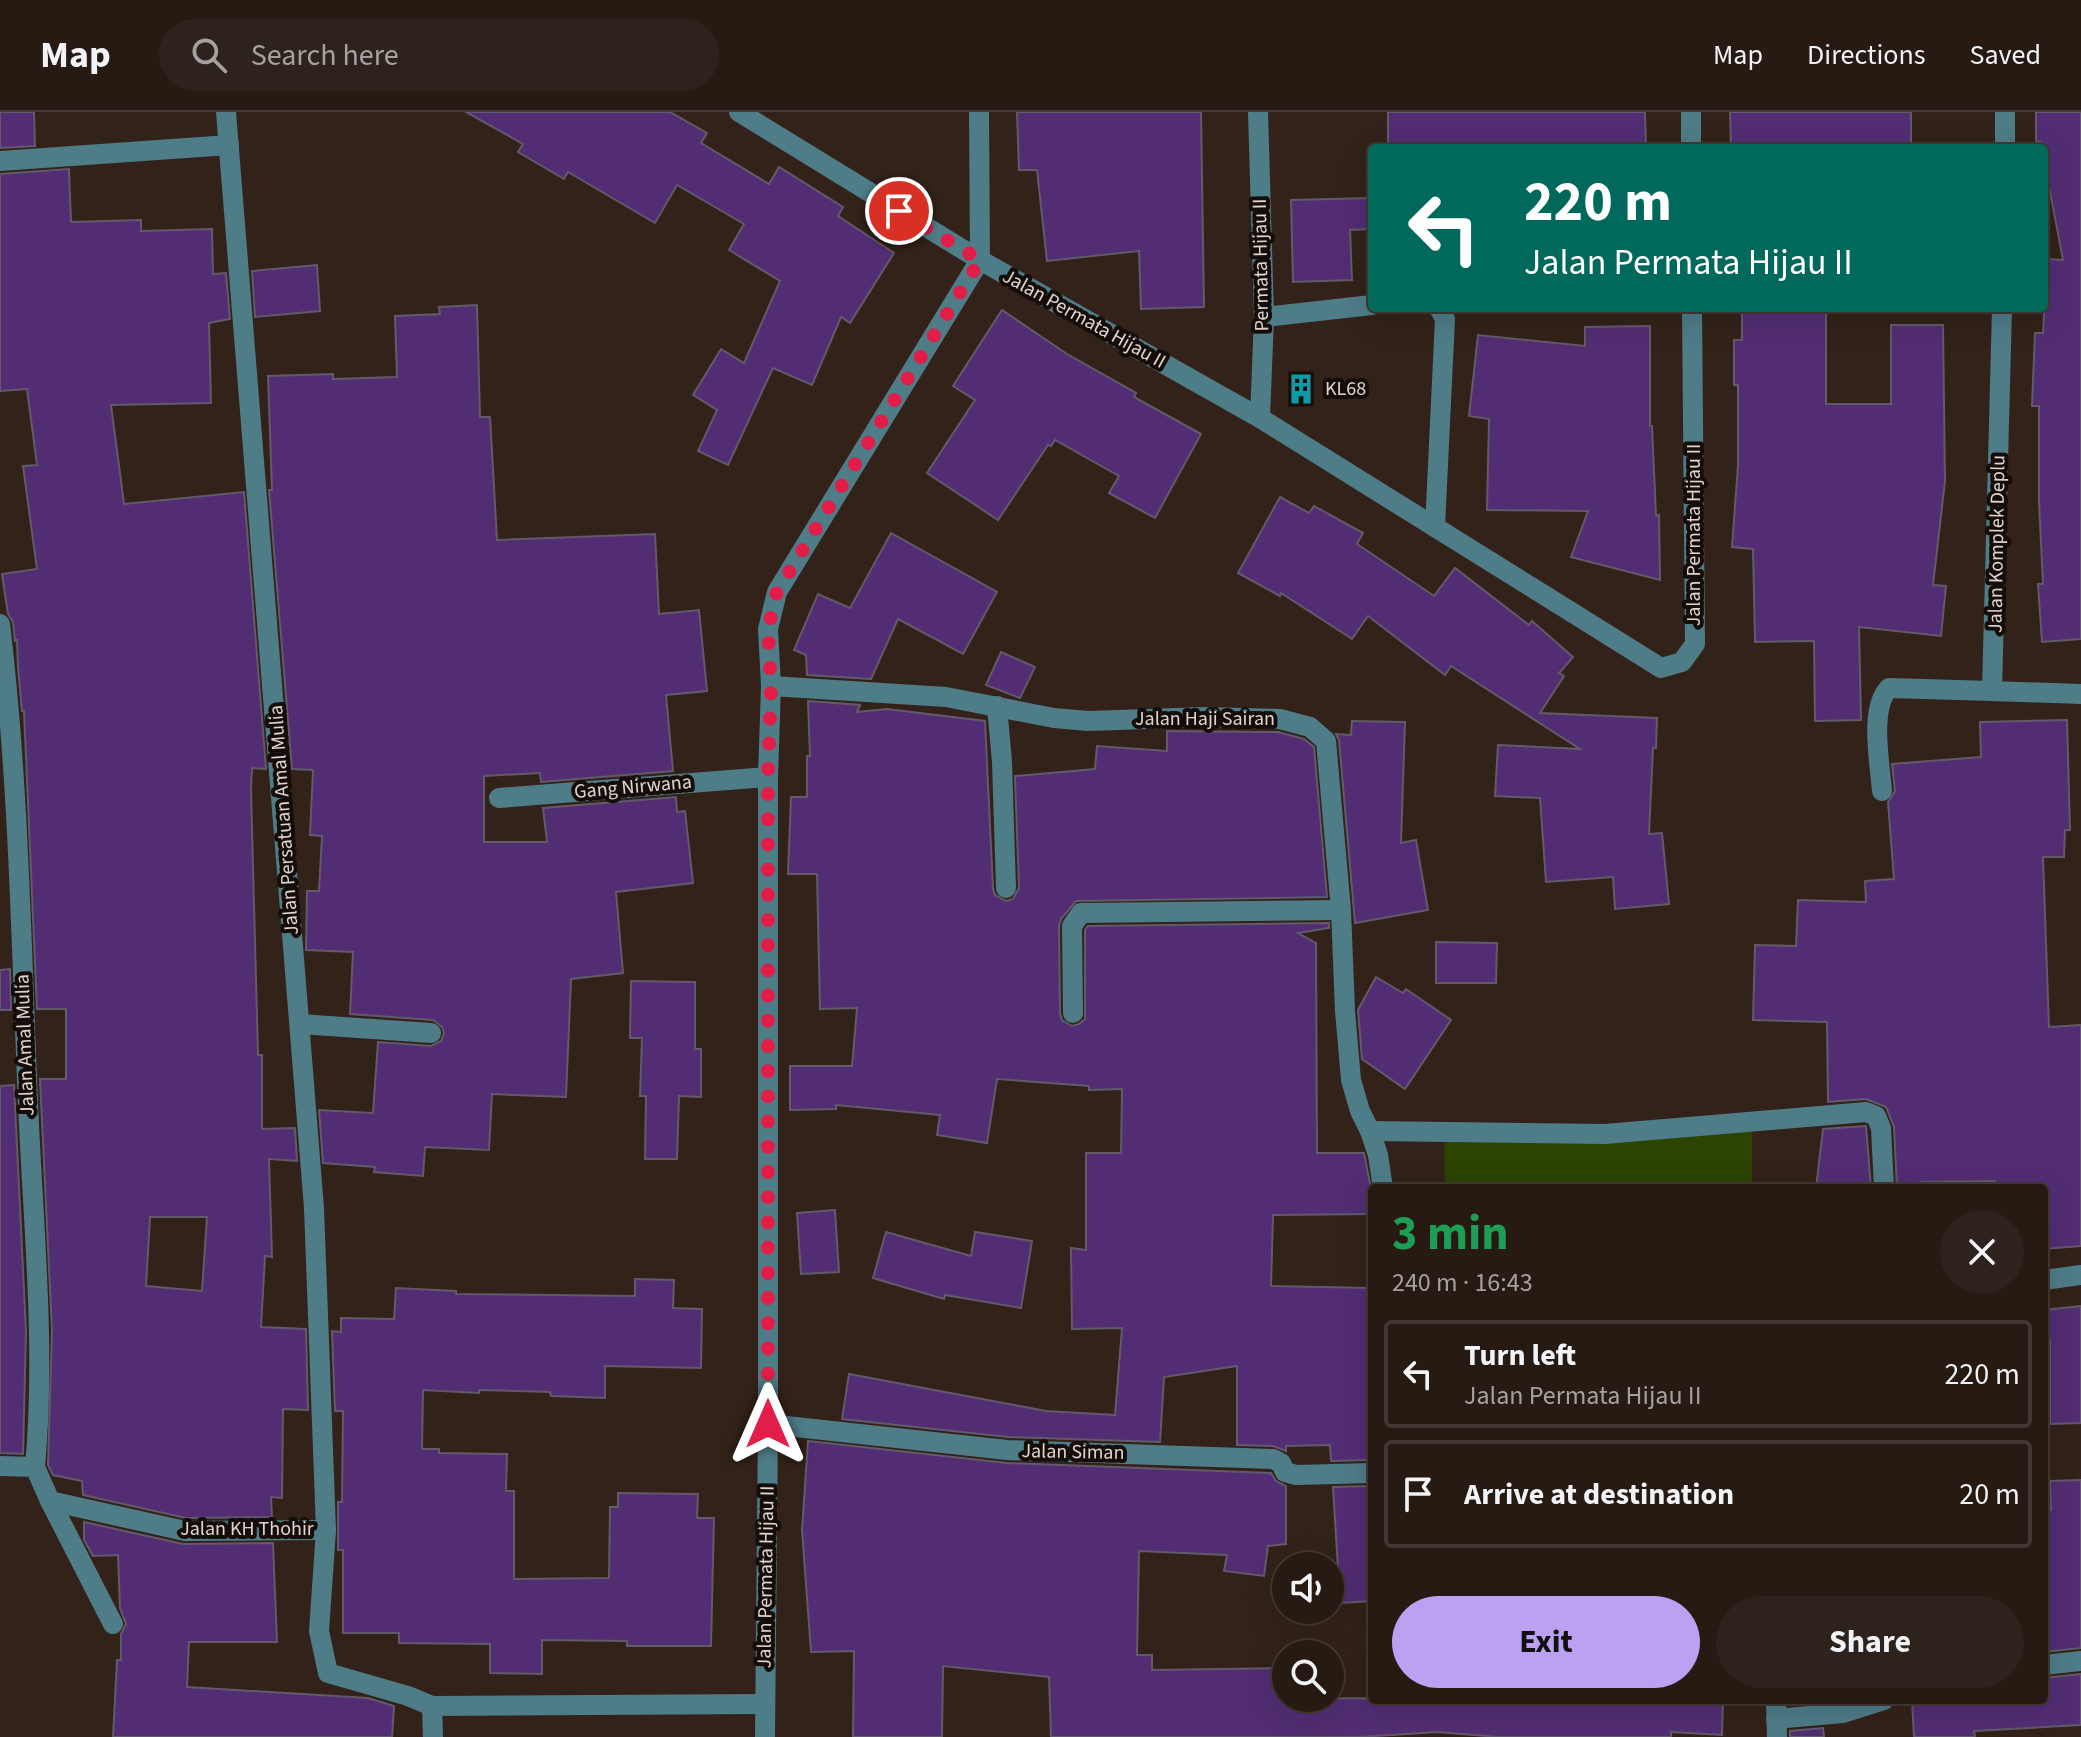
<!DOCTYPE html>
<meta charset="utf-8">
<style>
:root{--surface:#261a13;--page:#2e231c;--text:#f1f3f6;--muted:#a4a1a0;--line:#423833;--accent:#bca0f2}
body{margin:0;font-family:"Source Sans 3",sans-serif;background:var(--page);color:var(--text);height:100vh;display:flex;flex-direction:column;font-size:30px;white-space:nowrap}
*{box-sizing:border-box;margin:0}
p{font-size:26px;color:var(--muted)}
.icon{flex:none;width:44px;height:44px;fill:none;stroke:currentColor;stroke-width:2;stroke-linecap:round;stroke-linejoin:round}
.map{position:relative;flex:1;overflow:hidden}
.sheet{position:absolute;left:1368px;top:1072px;width:680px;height:520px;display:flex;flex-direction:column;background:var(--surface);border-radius:8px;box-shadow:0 8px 32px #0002,0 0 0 2px var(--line)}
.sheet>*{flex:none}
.guide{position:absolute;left:1368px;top:32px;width:680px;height:168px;border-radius:8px;box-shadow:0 8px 32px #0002,0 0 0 2px var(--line);background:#00695c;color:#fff;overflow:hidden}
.fabs{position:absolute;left:1272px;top:1440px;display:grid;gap:16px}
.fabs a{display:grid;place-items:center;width:72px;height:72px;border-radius:50%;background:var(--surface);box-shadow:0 8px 32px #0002,0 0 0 2px var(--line);font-size:40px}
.pin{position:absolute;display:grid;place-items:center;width:68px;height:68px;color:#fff;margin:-34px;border:4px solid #fff;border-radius:50%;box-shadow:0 2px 8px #0007}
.me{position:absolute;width:88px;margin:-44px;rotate:0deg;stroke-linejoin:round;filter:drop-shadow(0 0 6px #0008)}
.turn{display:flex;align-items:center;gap:28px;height:168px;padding:0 24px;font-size:36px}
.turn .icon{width:104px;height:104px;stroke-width:2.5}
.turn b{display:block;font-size:56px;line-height:68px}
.round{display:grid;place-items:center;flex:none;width:84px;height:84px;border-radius:42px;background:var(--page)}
.summary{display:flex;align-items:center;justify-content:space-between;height:136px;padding:0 24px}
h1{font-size:48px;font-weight:700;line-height:60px;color:#1e9e55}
.cta{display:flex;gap:16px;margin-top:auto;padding:16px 24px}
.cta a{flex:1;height:92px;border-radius:48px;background:var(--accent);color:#111;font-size:32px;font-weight:700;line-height:92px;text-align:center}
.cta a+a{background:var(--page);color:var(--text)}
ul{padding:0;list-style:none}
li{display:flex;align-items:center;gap:24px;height:108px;margin:0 16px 12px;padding:0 8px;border:4px solid var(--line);border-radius:8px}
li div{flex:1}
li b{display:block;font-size:30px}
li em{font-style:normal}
header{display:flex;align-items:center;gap:48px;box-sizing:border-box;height:112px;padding:0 40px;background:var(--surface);border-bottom:2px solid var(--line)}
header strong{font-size:38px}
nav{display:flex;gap:44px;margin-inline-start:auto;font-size:28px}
.search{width:560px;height:72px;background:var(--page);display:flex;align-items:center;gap:20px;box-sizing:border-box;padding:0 28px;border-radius:44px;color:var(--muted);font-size:30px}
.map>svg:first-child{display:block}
.green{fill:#2c4400}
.building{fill:#522d73;stroke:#625a6b;stroke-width:2;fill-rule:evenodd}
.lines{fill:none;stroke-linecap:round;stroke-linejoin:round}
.minor{stroke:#4e7c87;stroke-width:20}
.route{stroke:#e11d48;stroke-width:14;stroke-dasharray:0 25.2}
.labels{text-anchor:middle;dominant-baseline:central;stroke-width:8;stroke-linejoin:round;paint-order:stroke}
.street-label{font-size:20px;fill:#e0d4cf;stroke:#150d09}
.poi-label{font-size:20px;fill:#e0d4cf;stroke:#150d09;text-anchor:start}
</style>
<header>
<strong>Map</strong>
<div class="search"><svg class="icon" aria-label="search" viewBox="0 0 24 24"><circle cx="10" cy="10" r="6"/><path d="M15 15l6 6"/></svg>Search here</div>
<nav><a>Map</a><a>Directions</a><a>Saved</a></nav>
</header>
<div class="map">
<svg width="2081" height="1625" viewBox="0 0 2081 1625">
<rect width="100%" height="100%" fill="#322219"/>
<path class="green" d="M 1752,1012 L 1752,1076 L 1445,1076 L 1444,1015 Z"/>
<g class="building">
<path d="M 0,0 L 34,0 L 35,34 L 0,36 Z"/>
<path d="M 466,0 L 670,0 L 707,21 L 701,31 L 769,72 L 779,55 L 843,95 L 838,104 L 894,141 L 850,211 L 841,205 L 812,273 L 773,256 L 728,353 L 698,339 L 717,298 L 693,283 L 721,237 L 744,251 L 780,169 L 729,138 L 744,112 L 677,73 L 655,111 L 568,60 L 564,67 L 518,40 L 523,32 Z"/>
<path d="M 1017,0 L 1201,0 L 1204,195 L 1141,197 L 1139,139 L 1047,149 L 1037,58 L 1019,58 Z"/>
<path d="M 1388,0 L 1645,0 L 1646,36 L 1563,36 L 1563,32 L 1494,36 L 1388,36 Z"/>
<path d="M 1730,0 L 1911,0 L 1911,36 L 1731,36 Z"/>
<path d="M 2036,0 L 2081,0 L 2081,527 L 2042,530 L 2038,472 L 2043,472 L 2039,390 L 2039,294 L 2032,294 L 2035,221 L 2043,221 L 2047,147 L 2063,148 L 2044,48 L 2044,36 L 2041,30 L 2036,30 Z"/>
<path d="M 69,57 L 71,110 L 141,108 L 141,119 L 212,117 L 213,162 L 226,161 L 230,207 L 209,211 L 211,291 L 111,293 L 124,392 L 244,380 L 266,657 L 252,656 L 251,678 L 258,943 L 262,943 L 262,1017 L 295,1016 L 297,1049 L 269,1047 L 272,1145 L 265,1144 L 261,1215 L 306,1217 L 308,1298 L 283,1297 L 282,1386 L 271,1385 L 272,1405 L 186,1406 L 83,1383 L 82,1369 L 53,1363 L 48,1353 L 52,1218 L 40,967 L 66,967 L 66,897 L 37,897 L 24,599 L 22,599 L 18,555 L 17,528 L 15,529 L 13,510 L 8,502 L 2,462 L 37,457 L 23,354 L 37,353 L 27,277 L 0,279 L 0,62 ZM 150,1105 L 207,1105 L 202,1179 L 146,1174 Z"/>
<path d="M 1372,86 L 1372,117 L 1350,118 L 1352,168 L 1293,170 L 1291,88 Z"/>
<path d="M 317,153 L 320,199 L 255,205 L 252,159 Z"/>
<path d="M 477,193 L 480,305 L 490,305 L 497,428 L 655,422 L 659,502 L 699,498 L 707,579 L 666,583 L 673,659 L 541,670 L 540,661 L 484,664 L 484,730 L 547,730 L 543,696 L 676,685 L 677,700 L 685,699 L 693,771 L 616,780 L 623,861 L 571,867 L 566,985 L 492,982 L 489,1038 L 425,1035 L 423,1064 L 374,1060 L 375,1055 L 323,1051 L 319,998 L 373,1001 L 378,930 L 431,934 L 441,929 L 444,921 L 442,915 L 433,908 L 350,902 L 353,840 L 306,838 L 307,779 L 319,779 L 322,724 L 310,723 L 313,658 L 292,657 L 269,378 L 272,378 L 268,264 L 333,262 L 333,267 L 397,265 L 395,204 L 440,202 L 439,195 Z"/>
<path d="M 1742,196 L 1826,196 L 1826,292 L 1891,292 L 1891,213 L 1943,213 L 1945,369 L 1933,473 L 1946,474 L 1941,524 L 1859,515 L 1861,608 L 1815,609 L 1814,529 L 1755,530 L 1753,437 L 1732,435 L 1738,353 L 1738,273 L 1734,273 L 1734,228 L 1742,228 Z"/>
<path d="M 1002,198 L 1067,242 L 1136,281 L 1134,285 L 1201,322 L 1155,406 L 1109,381 L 1119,364 L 1055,328 L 1051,334 L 1048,333 L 998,408 L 927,361 L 975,288 L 953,274 Z"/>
<path d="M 1650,214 L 1650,314 L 1652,314 L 1656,404 L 1659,403 L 1660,468 L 1571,445 L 1588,399 L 1487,398 L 1489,307 L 1469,304 L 1478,223 L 1585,234 L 1585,215 Z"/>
<path d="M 1280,385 L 1309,401 L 1314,394 L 1363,421 L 1357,432 L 1434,484 L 1455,456 L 1529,513 L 1532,509 L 1573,545 L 1559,561 L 1564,564 L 1540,601 L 1657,606 L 1656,636 L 1653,636 L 1649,722 L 1662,721 L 1669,792 L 1615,797 L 1613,765 L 1546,770 L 1540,686 L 1495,684 L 1498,633 L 1580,637 L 1451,554 L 1445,563 L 1368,504 L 1352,527 L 1281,481 L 1280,484 L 1238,461 Z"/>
<path d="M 891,421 L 997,480 L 963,542 L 898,507 L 871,567 L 807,563 L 806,543 L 794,538 L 818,482 L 850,496 Z"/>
<path d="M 1001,540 L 1035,555 L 1020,586 L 986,573 Z"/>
<path d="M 808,589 L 860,593 L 857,600 L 887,597 L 985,609 L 993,776 L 995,783 L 1006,789 L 1013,787 L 1019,776 L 1015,664 L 1095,657 L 1097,634 L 1167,639 L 1167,619 L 1278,620 L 1304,627 L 1314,635 L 1327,785 L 1076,789 L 1061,807 L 1059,814 L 1060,901 L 1062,908 L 1072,914 L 1079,912 L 1085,907 L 1085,818 L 1088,814 L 1329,811 L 1329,816 L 1298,821 L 1316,831 L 1317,1041 L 1364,1041 L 1372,1082 L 1372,1102 L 1273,1103 L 1271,1174 L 1372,1176 L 1372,1348 L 1331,1349 L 1330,1333 L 1286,1334 L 1286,1339 L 1273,1334 L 1237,1333 L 1237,1254 L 1164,1265 L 1160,1330 L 1008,1325 L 842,1307 L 849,1262 L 1046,1299 L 1115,1303 L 1122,1216 L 1072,1217 L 1071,1136 L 1086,1138 L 1086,1041 L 1121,1041 L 1122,977 L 1089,978 L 1089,974 L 997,967 L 987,1031 L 937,1023 L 940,1003 L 836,993 L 836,997 L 790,998 L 790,954 L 852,954 L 857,896 L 820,897 L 817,762 L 788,762 L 791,685 L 807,685 L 807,644 L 810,644 Z"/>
<path d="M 2067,608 L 2070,718 L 2065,718 L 2064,745 L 2043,745 L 2049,915 L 2081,913 L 2081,1134 L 2044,1137 L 2044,1076 L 1995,1076 L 1995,1069 L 1920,1070 L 1920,1076 L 1897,1076 L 1894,1015 L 1886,995 L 1866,987 L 1828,990 L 1827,910 L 1753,908 L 1755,833 L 1796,834 L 1798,788 L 1866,790 L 1865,769 L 1894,767 L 1888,690 L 1895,679 L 1892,652 L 1981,645 L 1980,610 Z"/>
<path d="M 1352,609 L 1405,610 L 1401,731 L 1416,728 L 1428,798 L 1355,811 L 1339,628 L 1336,622 L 1351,623 Z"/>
<path d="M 1436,830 L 1497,831 L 1496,871 L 1436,871 Z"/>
<path d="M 10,857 L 11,898 L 0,898 L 0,858 Z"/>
<path d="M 1376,865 L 1403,881 L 1406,877 L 1451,908 L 1405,977 L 1362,947 L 1358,898 Z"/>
<path d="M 631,869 L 695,870 L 695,937 L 701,937 L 701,985 L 679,984 L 677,1047 L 645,1047 L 646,984 L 640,984 L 642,926 L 630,926 Z"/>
<path d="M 14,973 L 26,1219 L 23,1342 L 0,1341 L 0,974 Z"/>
<path d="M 1866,1014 L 1871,1076 L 1816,1076 L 1823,1017 Z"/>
<path d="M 835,1098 L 839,1160 L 801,1162 L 797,1101 Z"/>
<path d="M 886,1120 L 971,1144 L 975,1120 L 1032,1129 L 1021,1196 L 945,1183 L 944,1187 L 873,1166 Z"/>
<path d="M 635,1167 L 674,1168 L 673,1196 L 702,1197 L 701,1256 L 605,1254 L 605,1286 L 551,1284 L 550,1280 L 479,1278 L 479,1281 L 423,1278 L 422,1337 L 439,1337 L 439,1341 L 507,1342 L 506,1379 L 514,1379 L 514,1467 L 609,1466 L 610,1395 L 618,1395 L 618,1381 L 698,1382 L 697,1406 L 714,1406 L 711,1534 L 627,1534 L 627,1529 L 542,1528 L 542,1562 L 490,1561 L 490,1532 L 399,1531 L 399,1521 L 343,1521 L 343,1438 L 338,1438 L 338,1390 L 342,1390 L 343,1299 L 335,1299 L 332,1219 L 341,1220 L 341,1206 L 394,1207 L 396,1176 L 456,1179 L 456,1182 L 635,1184 Z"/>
<path d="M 2081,1194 L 2081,1311 L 2050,1312 L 2050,1228 L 2044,1228 L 2044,1198 Z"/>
<path d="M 808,1329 L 1007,1351 L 1271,1361 L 1276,1369 L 1286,1374 L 1286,1432 L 1268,1434 L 1264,1464 L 1224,1459 L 1227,1443 L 1139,1439 L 1137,1543 L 1152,1543 L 1152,1558 L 1286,1556 L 1286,1586 L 1723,1588 L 1722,1623 L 1671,1620 L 1671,1625 L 1498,1625 L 1438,1620 L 1360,1625 L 1051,1625 L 1049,1565 L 943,1554 L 942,1625 L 853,1625 L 854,1539 L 811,1540 L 802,1418 Z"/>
<path d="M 2081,1368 L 2081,1536 L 2044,1540 L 2044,1398 L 2051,1398 L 2050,1369 Z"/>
<path d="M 1372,1374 L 1372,1489 L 1340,1491 L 1333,1375 Z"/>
<path d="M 84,1410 L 183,1432 L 273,1431 L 277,1530 L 189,1530 L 187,1575 L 368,1586 L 394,1594 L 392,1625 L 113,1625 L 117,1548 L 121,1548 L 121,1522 L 126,1512 L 120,1496 L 118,1443 L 93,1444 L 84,1428 Z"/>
<path d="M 2081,1562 L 2081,1613 L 1974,1619 L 1975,1625 L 1914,1625 L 1912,1589 L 2044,1588 L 2044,1566 Z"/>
<path d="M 1823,1616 L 1824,1625 L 1790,1625 L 1790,1619 Z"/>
</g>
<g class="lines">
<g class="minor">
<path d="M 226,0 L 314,1096 L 326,1418 L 319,1519 L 328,1561 L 408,1584 L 432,1594"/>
<path d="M 739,0 L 980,148 L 777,480 L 768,517 L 771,574 L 768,665 L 768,1312 L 765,1625"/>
<path d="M 979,0 L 980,148 L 1260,306 L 1661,556 L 1682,550 L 1695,532 L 1692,196"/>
<path d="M 1258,0 L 1264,205 L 1260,306"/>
<path d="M 1691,0 L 1691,36"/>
<path d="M 2005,36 L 2005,0"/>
<path d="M 0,49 L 229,33"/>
<path d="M 2002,196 L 1992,579 L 2081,582"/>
<path d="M 1264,205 L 1372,193"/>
<path d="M 1435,415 L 1445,207 L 1439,196"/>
<path d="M 0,512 C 19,671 21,831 28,991 C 33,1112 46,1234 35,1355"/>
<path d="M 771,574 L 946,585 L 1054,606 L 1088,609 L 1206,605 L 1280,607 L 1310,615 L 1326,629 L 1341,798 L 1345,899 L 1351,968 L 1360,999 L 1370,1019 L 1378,1043 L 1383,1076"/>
<path d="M 997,594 L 1002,650 L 1006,776"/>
<path d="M 1882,679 C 1880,652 1869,596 1889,576 L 1992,579"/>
<path d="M 499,686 L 768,665"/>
<path d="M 1073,901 L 1072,814 L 1081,801 L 1341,798"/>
<path d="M 300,912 L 431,921"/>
<path d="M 1370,1019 L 1605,1022 L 1866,1000 L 1876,1004 L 1881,1016 L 1884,1076"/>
<path d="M 2044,1168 L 2081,1163"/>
<path d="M 768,1312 L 1007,1338 L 1273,1347 L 1281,1351 L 1285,1360 L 1296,1363 L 1372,1361"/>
<path d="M 0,1354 L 35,1355 L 50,1389 L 185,1419 L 326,1418"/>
<path d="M 50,1389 L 113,1512"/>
<path d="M 2044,1553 L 2081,1549"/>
<path d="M 1776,1588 L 1777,1625"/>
<path d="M 1776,1607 L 1843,1601 L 1884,1588"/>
<path d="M 433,1625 L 432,1594 L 765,1592"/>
</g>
</g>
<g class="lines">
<path class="route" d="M 768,1312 L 768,665 L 771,574 L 768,517 L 777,480 L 980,148 L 899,99"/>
</g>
<defs>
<g id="building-bare" transform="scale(2.4)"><path d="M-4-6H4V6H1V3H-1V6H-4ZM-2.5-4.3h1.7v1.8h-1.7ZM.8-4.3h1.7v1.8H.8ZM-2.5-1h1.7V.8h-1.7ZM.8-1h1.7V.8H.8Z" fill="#0f9aa8" stroke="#150d09" stroke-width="2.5" paint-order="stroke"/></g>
</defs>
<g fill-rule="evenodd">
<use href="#building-bare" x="1301" y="277"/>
</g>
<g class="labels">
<g class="street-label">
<text transform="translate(1261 153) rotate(-91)">Permata Hijau II</text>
<text transform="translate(1084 207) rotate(29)">Jalan Permata Hijau II</text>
<text transform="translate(1694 423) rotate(-90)">Jalan Permata Hijau II</text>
<text transform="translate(1997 432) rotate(-89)">Jalan Komplek Deplu</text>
<text x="1205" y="607">Jalan Haji Sairan</text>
<text transform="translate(633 675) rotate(-5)">Gang Nirwana</text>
<text transform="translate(284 708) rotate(-94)">Jalan Persatuan Amal Mulia</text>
<text transform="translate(25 933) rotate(-92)">Jalan Amal Mulia</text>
<text transform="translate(1073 1340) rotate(1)">Jalan Siman</text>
<text x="247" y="1417">Jalan KH Thohir</text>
<text transform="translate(766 1465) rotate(-89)">Jalan Permata Hijau II</text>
</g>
<g class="poi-label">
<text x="1325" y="277">KL68</text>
</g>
</g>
</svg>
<div class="fabs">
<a><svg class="icon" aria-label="sound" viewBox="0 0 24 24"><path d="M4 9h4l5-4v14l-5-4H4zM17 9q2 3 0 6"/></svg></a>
<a><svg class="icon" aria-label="search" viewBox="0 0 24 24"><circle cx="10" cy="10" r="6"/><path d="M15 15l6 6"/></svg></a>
</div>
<div class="pin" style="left:899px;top:99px;background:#d93025"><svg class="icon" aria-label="arrive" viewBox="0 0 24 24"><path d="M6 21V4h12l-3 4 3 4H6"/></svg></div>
<svg class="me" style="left:768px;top:1312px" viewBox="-20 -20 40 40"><path d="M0-17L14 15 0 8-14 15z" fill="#e11d48" stroke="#fff" stroke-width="4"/></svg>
<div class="guide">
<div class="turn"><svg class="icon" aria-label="left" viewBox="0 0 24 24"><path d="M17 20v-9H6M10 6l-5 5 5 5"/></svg><div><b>220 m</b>Jalan Permata Hijau II</div></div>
</div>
<section class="sheet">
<div class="summary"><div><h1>3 min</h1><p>240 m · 16:43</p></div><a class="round"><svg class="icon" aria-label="close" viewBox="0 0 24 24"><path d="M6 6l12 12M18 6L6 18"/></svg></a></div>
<ul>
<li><svg class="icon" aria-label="left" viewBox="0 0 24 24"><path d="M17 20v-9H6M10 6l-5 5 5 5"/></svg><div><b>Turn left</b><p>Jalan Permata Hijau II</p></div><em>220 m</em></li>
<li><svg class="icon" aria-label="arrive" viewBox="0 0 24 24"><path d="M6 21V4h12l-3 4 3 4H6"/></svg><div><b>Arrive at destination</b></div><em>20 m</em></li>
</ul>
<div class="cta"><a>Exit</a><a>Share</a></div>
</section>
</div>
